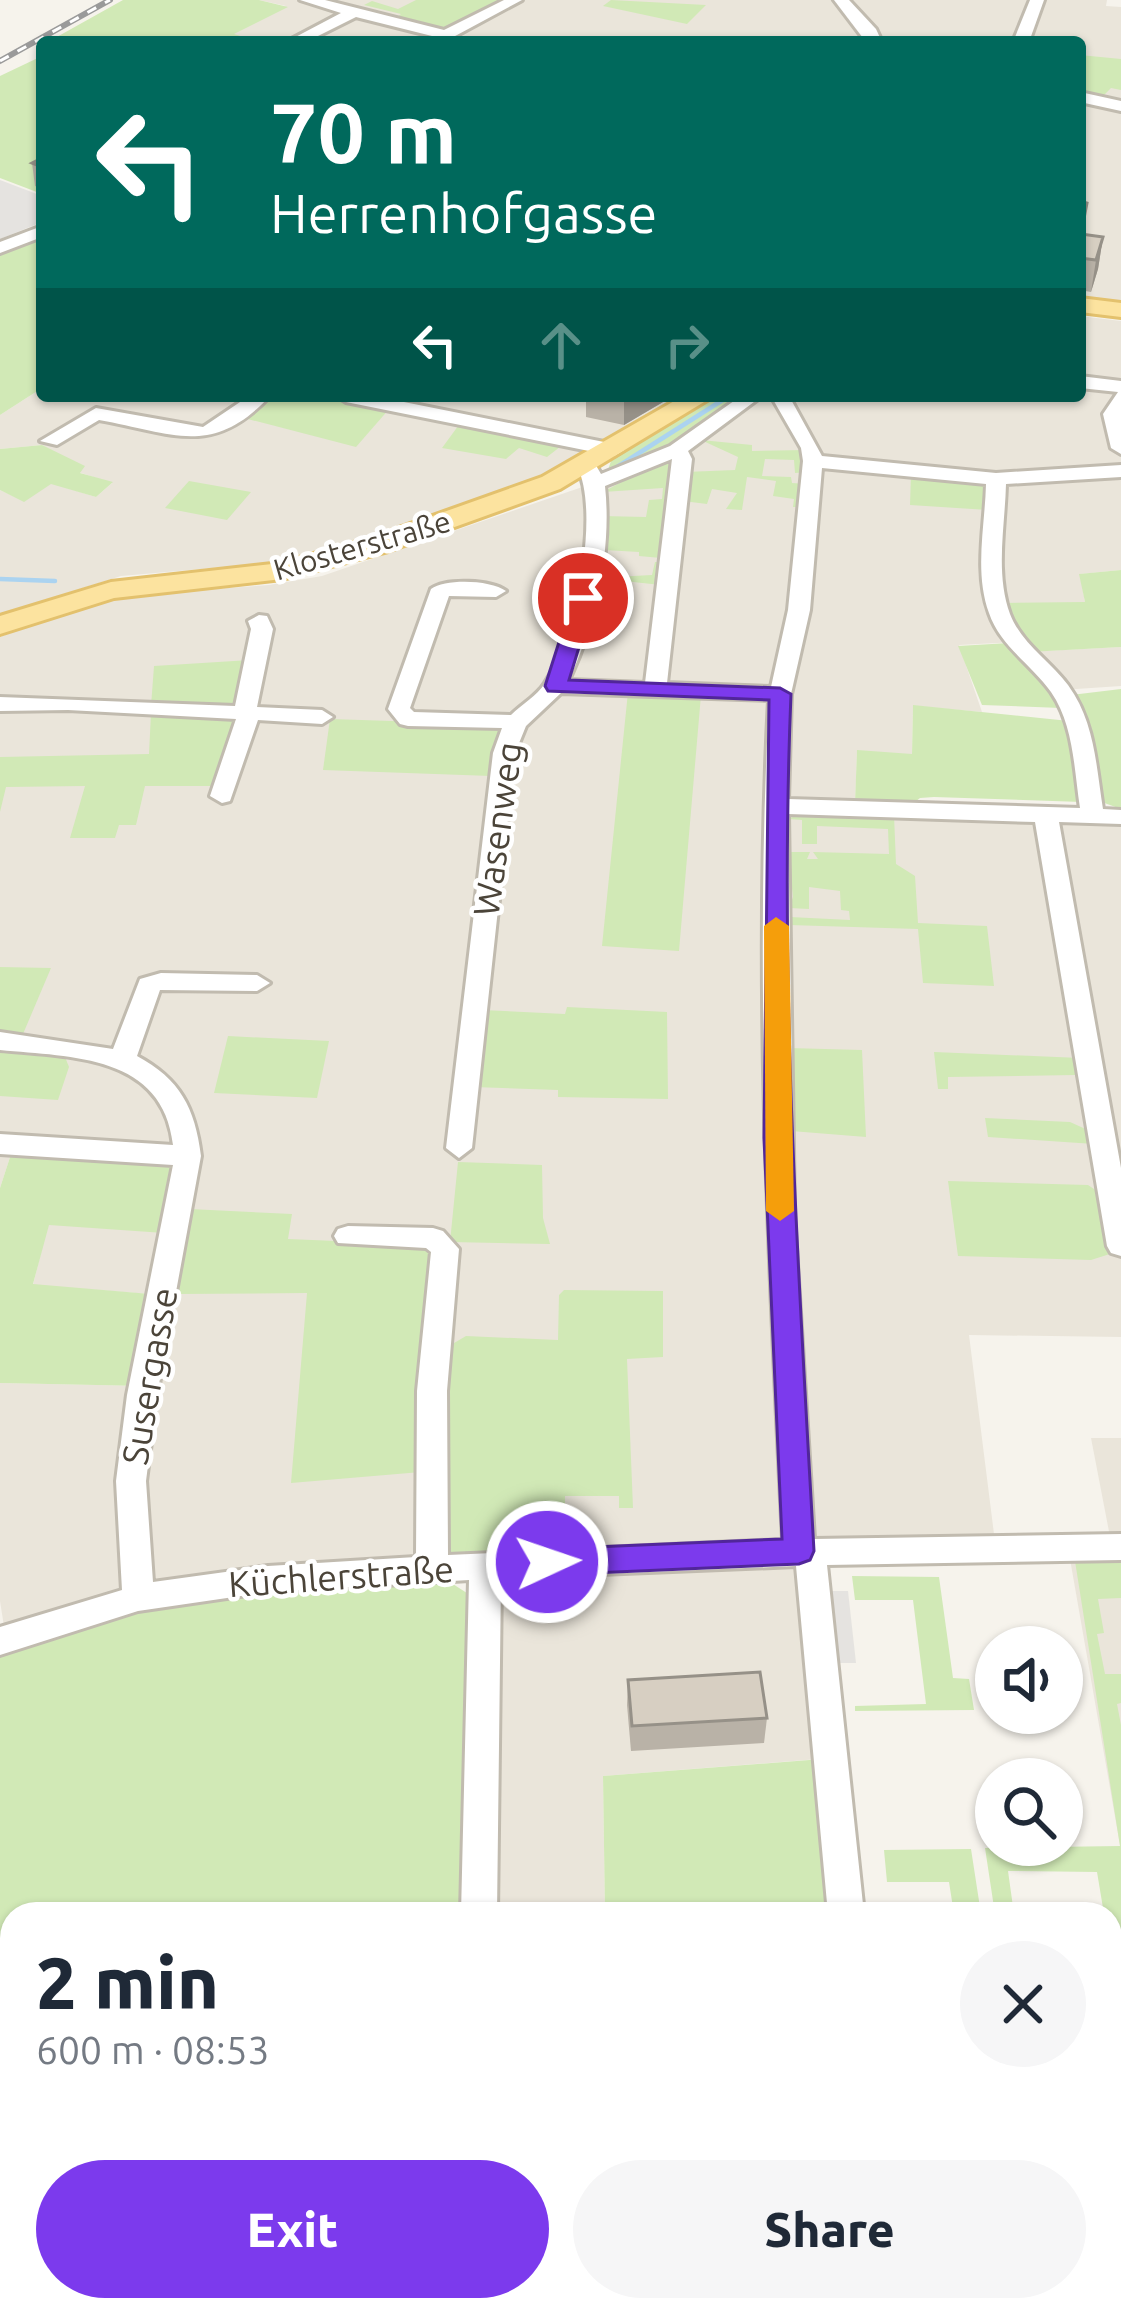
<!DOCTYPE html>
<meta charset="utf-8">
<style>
:root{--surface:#fff;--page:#f6f6f7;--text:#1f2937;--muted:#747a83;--accent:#7c3aed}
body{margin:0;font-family:Ubuntu,sans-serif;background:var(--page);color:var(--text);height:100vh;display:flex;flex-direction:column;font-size:45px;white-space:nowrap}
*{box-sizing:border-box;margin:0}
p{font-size:39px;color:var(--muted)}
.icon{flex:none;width:66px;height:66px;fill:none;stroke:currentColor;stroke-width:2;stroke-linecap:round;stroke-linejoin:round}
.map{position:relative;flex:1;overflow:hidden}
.drawer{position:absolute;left:0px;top:1902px;width:1122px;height:420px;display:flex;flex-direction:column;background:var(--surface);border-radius:36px 36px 0 0;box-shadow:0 3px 9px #0004}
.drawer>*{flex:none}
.top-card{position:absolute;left:36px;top:36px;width:1050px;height:366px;border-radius:12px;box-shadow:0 3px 9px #0004;background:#00695c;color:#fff;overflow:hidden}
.controls{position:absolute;left:975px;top:1626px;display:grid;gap:24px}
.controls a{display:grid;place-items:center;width:108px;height:108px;border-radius:50%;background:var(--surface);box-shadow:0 3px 9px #0004;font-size:60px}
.pin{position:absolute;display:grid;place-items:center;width:102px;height:102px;color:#fff;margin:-51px;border:6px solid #fff;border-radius:50%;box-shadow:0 3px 12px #0007}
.me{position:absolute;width:132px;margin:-66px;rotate:87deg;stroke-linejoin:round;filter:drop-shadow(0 0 9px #0008)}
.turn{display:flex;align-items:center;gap:42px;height:252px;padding:0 36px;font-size:54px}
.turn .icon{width:156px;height:156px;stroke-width:2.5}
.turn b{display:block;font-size:84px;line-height:102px}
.lanes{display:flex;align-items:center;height:114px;padding:0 36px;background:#0003;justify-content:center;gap:60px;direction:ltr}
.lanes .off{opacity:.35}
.round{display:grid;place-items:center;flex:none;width:126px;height:126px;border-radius:63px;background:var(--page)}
.overview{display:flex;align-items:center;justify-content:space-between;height:204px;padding:0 36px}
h1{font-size:72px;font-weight:800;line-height:90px}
.cta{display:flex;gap:24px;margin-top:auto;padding:24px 36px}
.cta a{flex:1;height:138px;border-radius:72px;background:var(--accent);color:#fff;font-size:48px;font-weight:800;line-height:138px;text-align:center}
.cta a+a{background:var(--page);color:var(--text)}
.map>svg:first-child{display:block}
.residential{fill:#eae5da}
.green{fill:#d1e9b6}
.parking{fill:#e5e3e0}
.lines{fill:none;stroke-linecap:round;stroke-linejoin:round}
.stream-far1{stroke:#abd3f0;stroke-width:4.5}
.stream{stroke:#abd3f0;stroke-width:8}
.minor-casing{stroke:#c1bbaf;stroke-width:6}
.major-casing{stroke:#e3c16d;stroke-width:6}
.highway-casing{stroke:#dca440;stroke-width:6}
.minor{fill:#fff;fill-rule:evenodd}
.major{fill:#fce39f;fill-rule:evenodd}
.highway{fill:#fbcf72;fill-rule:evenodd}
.rail-casing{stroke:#9a9a9a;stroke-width:6}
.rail{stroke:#fff;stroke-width:3;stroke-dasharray:10;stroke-linecap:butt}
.wall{fill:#b9b2a7}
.shaded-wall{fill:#969188}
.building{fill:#d7cfc2;stroke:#969188;stroke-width:3}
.route{fill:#7c3aed;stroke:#51269a;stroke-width:3}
.slow{fill:#f59e0b}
.labels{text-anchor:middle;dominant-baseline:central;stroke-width:9;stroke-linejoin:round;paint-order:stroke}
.far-street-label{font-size:30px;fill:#4b4439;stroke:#fff}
.street-label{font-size:36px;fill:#4b4439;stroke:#fff}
</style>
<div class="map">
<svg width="1121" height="2322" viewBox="0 0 1121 2322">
<rect width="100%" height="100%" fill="#f6f3ec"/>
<g class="residential">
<path d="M 259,0 L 431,0 L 394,19 L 447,35 L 515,0 L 1107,0 L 1106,6 L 1121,7 L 1121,305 L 1080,299 L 1080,42 L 166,42 L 165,38 L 286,6 Z"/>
<path d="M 1080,316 L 1121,321 L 1121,570 L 1080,574 L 1085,602 L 1016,642 L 959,645 L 982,712 L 913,706 L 912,755 L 857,751 L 855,807 L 1121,817 L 1121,1337 L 969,1335 L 996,1550 L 810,1551 L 831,1758 L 603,1776 L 605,1914 L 479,1914 L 484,1566 L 6,1639 L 0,1601 L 0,1383 L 144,1386 L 161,1295 L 33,1285 L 48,1224 L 173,1233 L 14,1145 L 0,1188 L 0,637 L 77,608 L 133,595 L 269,585 L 322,576 L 597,482 L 753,396 L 1080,396 Z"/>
<path d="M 42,388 L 42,396 L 679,396 L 563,466 L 522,485 L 368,539 L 281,562 L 121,576 L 0,614 L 0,490 L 24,501 L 51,483 L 96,497 L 112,483 L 78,472 L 42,445 L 0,449 L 0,415 Z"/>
<path d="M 1121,647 L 1121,686 L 1061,690 L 1024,652 Z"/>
<path d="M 1091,1438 L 1121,1438 L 1121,1851 L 1070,1559 L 1112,1547 Z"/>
</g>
<g class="green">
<path d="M 123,0 L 259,0 L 288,7 L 234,34 L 259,42 L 69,42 L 55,38 Z"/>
<path d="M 416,0 L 509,0 L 444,30 L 395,19 L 401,14 L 364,5 L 372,1 L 398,9 Z"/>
<path d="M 611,0 L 706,5 L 687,24 L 603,6 Z"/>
<path d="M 1080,55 L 1121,59 L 1121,90 L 1111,88 L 1101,98 L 1080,95 Z"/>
<path d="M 42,56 L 42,194 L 0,178 L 0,76 Z"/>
<path d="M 42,234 L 42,388 L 0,415 L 0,251 Z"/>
<path d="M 269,396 L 333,396 L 390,408 L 356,447 L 240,417 Z"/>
<path d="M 712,396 L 747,396 L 693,438 L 607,473 L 612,458 Z"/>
<path d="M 461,422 L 565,443 L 547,457 L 519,448 L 506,459 L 442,448 Z"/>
<path d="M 701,440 L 752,445 L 752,451 L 805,450 L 807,472 L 795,473 L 794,460 L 765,459 L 762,476 L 791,477 L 792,483 L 807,484 L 805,507 L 793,507 L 794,499 L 773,496 L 776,481 L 747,477 L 742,510 L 726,509 L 737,493 L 712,489 L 707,504 L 683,501 L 685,472 L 735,470 L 738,457 Z"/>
<path d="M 42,445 L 85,466 L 80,473 L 113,482 L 96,497 L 51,484 L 24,502 L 0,490 L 0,449 Z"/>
<path d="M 676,458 L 661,585 L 596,578 L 652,575 L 655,562 L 661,562 L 661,558 L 639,556 L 639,552 L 604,550 L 602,516 L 646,517 L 649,500 L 662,499 L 663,488 L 603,492 L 664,459 Z"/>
<path d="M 911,474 L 979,482 L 989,491 L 988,510 L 910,505 Z"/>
<path d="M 189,481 L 251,492 L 227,520 L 165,508 Z"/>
<path d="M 1121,570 L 1121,647 L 1029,652 L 1002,603 L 1085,602 L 1079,574 Z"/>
<path d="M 1009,643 L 1051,687 L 1061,708 L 982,705 L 958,646 Z"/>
<path d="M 250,660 L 232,708 L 151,706 L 154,666 Z"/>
<path d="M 1121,689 L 1121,809 L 1099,801 L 1071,695 Z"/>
<path d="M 628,692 L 701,695 L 679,951 L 602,946 Z"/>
<path d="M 913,705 L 1069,721 L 1082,802 L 934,797 L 920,798 L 911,805 L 855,803 L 857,750 L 912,754 Z"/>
<path d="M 151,713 L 239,718 L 221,786 L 145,786 L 136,825 L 119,825 L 115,838 L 70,838 L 85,786 L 6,787 L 0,812 L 0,757 L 149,754 Z"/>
<path d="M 330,719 L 486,724 L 503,731 L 491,776 L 323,770 Z"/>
<path d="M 803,813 L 894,815 L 896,864 L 915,876 L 918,923 L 987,926 L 994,986 L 923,983 L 918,929 L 789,925 L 790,917 L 850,920 L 849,911 L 841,910 L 840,891 L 809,887 L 809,909 L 789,908 L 793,897 L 788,852 L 810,852 L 807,859 L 818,859 L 813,852 L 889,854 L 888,829 L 817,826 L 817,844 L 802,844 L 802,820 L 788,819 Z"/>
<path d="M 0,967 L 51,968 L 23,1034 L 0,1032 Z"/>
<path d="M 567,1007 L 667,1012 L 668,1099 L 558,1097 L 558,1090 L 473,1087 L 482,1010 L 565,1014 Z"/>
<path d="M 228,1036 L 329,1041 L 317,1098 L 214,1093 Z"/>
<path d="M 0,1046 L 65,1057 L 69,1067 L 58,1100 L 0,1096 Z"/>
<path d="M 788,1048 L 862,1050 L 866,1137 L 791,1131 Z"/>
<path d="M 934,1052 L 1080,1058 L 1085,1110 L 1075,1075 L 948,1077 L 948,1089 L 938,1089 Z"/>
<path d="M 985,1118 L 1070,1122 L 1090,1131 L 1094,1144 L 988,1137 Z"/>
<path d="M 13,1148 L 178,1159 L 164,1233 L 49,1225 L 33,1284 L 162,1295 L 144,1386 L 0,1383 L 0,1188 Z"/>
<path d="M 458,1162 L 542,1165 L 543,1218 L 550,1244 L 450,1242 Z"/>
<path d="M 948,1181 L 1088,1185 L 1103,1195 L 1113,1253 L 1091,1260 L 958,1256 Z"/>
<path d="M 190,1209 L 292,1214 L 288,1239 L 434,1245 L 421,1472 L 291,1483 L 307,1293 L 175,1294 Z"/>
<path d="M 564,1290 L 663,1291 L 663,1357 L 627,1359 L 633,1508 L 619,1508 L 619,1496 L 565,1496 L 565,1528 L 594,1529 L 596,1547 L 452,1553 L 446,1548 L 436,1471 L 449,1346 L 466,1336 L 558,1340 L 559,1295 Z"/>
<path d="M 1121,1560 L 1121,1598 L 1098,1599 L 1104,1633 L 1097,1634 L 1105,1674 L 1121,1674 L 1121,1703 L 1117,1704 L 1121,1725 L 1121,1990 L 1110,1990 L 1110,1914 L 1104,1914 L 1097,1872 L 1008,1871 L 1014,1914 L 995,1914 L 985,1848 L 1120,1846 L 1075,1561 Z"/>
<path d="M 852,1576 L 939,1577 L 953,1678 L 969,1679 L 974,1710 L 855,1711 L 855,1706 L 926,1704 L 913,1600 L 855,1600 Z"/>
<path d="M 445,1579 L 470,1595 L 469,1914 L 12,1914 L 12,2080 L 0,2045 L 0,1652 L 140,1608 L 220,1594 Z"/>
<path d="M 822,1759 L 837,1914 L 605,1914 L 603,1776 Z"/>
<path d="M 971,1849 L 981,1914 L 954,1914 L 949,1882 L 887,1882 L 884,1850 Z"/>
<path d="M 1110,2039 L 1121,2040 L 1121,2202 L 1110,2204 Z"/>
<path d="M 91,2310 L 767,2310 L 740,2322 L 95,2322 Z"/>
</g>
<g class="parking">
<path d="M 0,180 L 42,196 L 42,222 L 0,239 Z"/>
<path d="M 829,1591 L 848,1591 L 856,1663 L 836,1663 Z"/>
</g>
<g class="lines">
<g class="stream-far1">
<path d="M 617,467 L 729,396"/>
<path d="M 0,579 L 55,581"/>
</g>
<g class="stream">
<path d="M 1110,2214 L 1121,2211"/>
<path d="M 789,2322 L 811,2310"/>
</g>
<g class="minor-casing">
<g id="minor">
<path d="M 300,0 L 325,0 L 444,30 L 504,0 L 522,0 L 444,42 L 424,42 L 432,36 L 356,17 L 306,42 L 286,42 L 341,13 Z"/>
<path d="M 834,0 L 849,0 L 876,29 L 882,42 L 866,42 Z"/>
<path d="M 1030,0 L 1044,0 L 1029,42 L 1013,42 Z"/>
<path d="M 1080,92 L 1121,101 L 1121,111 L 1080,102 Z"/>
<path d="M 42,226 L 42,237 L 0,253 L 0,242 Z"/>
<path d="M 1080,376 L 1121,381 L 1121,454 L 1111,448 L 1103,414 L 1118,392 L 1080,388 Z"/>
<path d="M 249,396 L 270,396 C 212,458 173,433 99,420 L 57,445 L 40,441 L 96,408 L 203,427 Z"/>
<path d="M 337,396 L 374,396 L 614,444 L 624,450 L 614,456 L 346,402 Z"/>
<path d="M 741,396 L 762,396 L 688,451 L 692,459 L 667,683 L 771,687 L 788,610 L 803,461 L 801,448 L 771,396 L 789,396 L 822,456 L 996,473 L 1121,465 L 1121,477 L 1006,484 C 1005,526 995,573 1010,614 C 1021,643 1050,661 1068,685 C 1095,722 1096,766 1103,809 L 1121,810 L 1121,824 L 1059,822 L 1121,1168 L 1121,1256 L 1111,1253 L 1107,1246 L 1035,822 L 788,814 L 794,1215 L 814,1539 L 1121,1534 L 1121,1560 L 827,1565 L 864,1914 L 828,1914 L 796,1566 L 501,1578 L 497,1914 L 461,1914 L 469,1580 L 268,1592 L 138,1611 L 0,1655 L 0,1627 L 122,1590 L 116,1481 L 127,1395 L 173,1165 L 0,1154 L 0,1134 L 173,1145 C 163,1055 73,1057 0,1050 L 0,1032 L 113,1049 L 140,979 L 161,973 L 257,975 L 270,983 L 257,991 L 160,990 L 137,1056 C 180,1079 195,1108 201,1156 L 157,1395 L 146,1481 L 153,1582 L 268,1566 L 416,1557 L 417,1391 L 431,1252 L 426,1248 L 338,1243 L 334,1236 L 338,1229 L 348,1226 L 433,1228 L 443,1231 L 459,1249 L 447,1391 L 448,1555 L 783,1540 C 769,1261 754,979 769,700 L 561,693 L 526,726 L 515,753 L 472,1148 L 459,1158 L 446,1148 L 493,753 L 502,728 L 408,726 L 400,724 L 388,709 L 431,589 C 446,578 491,580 506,591 L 496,597 L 449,596 L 410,708 L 414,712 L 511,715 C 522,704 537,696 545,683 C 575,639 601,514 577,466 L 594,462 L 601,474 L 670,446 ZM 672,459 L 645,683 L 569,680 C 596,622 612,550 605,486 ZM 822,468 L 986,484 C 985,526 974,572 989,613 C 1000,646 1032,665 1051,692 C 1074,725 1074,770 1080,808 L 788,799 L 791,694 L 810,610 Z"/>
<path d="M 259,615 L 267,616 L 273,629 L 257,707 L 322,710 L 333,717 L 322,724 L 258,720 L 230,801 L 222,803 L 210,796 L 236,719 L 68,710 L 0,711 L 0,697 L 235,706 L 251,629 L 248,621 Z"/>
<path d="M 1110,2011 L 1121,2012 L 1121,2048 L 1110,2047 Z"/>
</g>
</g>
<g class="major-casing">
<g id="major">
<path d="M 1080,298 L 1121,303 L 1121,317 L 1080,312 Z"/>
<path d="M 683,396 L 714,396 L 560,489 L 388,551 L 282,579 L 114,598 L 0,634 L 0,616 L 111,582 L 281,563 L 368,539 L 542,477 Z"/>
</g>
</g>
<g class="highway-casing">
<g id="highway">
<path d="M 0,2161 L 12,2166 L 12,2253 L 0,2248 Z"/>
<path d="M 12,2307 L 67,2310 L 71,2322 L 15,2322 Z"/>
</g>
</g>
<use href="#minor" class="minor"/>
<use href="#major" class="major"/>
<use href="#highway" class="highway"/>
<g class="rail-casing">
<path id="rail" d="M 0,61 L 110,0"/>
</g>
<use href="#rail" class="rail"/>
</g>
<g class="wall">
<path d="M 42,158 L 42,189 L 35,186 L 32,163 Z"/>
<path d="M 1080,201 L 1087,203 L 1082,234 L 1103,237 L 1098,269 L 1091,292 L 1080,290 Z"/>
<path d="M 586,396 L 663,396 L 663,402 L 624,425 L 586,417 Z"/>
<path d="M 628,1680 L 767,1718 L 764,1743 L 631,1751 L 627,1705 Z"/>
</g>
<g class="shaded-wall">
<path d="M 1103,237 L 1098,269 L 1091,292 L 1096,260 Z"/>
<path d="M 631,396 L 663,396 L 663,402 L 624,425 L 624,400 Z"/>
</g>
<g class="building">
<path d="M 42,158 L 42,167 L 32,163 Z"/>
<path d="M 1080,201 L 1087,203 L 1081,234 L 1103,237 L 1096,260 L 1080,258 Z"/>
<path d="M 605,396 L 631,396 L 624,400 Z"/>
<path d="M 760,1672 L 767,1718 L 632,1726 L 628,1680 Z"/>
</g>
<path class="route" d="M 583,592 L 594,598 L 569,680 L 780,688 L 791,694 C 779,980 798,1266 814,1551 L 810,1560 L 799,1564 L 547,1575 L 535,1571 L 531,1562 L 535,1553 L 547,1549 L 782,1539 L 764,1138 L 769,700 L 548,691 L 545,686 L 573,598 Z"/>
<path class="slow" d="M 776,917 L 789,926 L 794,1211 L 780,1221 L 766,1211 L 764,926 Z"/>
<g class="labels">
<g class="far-street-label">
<text transform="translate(362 545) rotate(-16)">Klosterstraße</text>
</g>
<g class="street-label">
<text transform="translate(497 829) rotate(-82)">Wasenweg</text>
<text transform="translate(149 1376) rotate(-80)">Susergasse</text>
<text transform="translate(341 1576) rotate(-4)">Küchlerstraße</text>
</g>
</g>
</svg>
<div class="controls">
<a><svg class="icon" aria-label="sound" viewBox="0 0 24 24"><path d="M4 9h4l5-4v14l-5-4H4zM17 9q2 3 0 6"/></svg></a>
<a><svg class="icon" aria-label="search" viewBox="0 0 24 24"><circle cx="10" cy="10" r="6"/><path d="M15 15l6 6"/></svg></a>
</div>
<div class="pin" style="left:583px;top:598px;background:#d93025"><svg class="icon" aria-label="arrive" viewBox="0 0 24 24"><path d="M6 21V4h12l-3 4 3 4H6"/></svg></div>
<svg class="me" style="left:547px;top:1562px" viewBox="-20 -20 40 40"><circle r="17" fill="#7c3aed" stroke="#fff" stroke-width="3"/><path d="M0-11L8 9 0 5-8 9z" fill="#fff"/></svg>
<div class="top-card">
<div class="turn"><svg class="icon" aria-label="left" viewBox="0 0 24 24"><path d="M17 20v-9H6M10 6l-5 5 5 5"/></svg><div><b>70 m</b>Herrenhofgasse</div></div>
<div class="lanes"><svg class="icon" aria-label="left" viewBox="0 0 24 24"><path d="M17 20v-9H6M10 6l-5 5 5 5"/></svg><svg class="icon off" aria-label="ahead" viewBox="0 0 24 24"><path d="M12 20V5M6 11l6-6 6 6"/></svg><svg class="icon off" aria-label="right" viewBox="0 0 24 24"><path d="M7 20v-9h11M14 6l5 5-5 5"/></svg></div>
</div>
<section class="drawer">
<div class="overview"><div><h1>2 min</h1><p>600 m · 08:53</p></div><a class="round"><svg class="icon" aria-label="close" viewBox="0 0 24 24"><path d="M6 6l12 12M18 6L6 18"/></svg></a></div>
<div class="cta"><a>Exit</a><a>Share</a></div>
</section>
</div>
